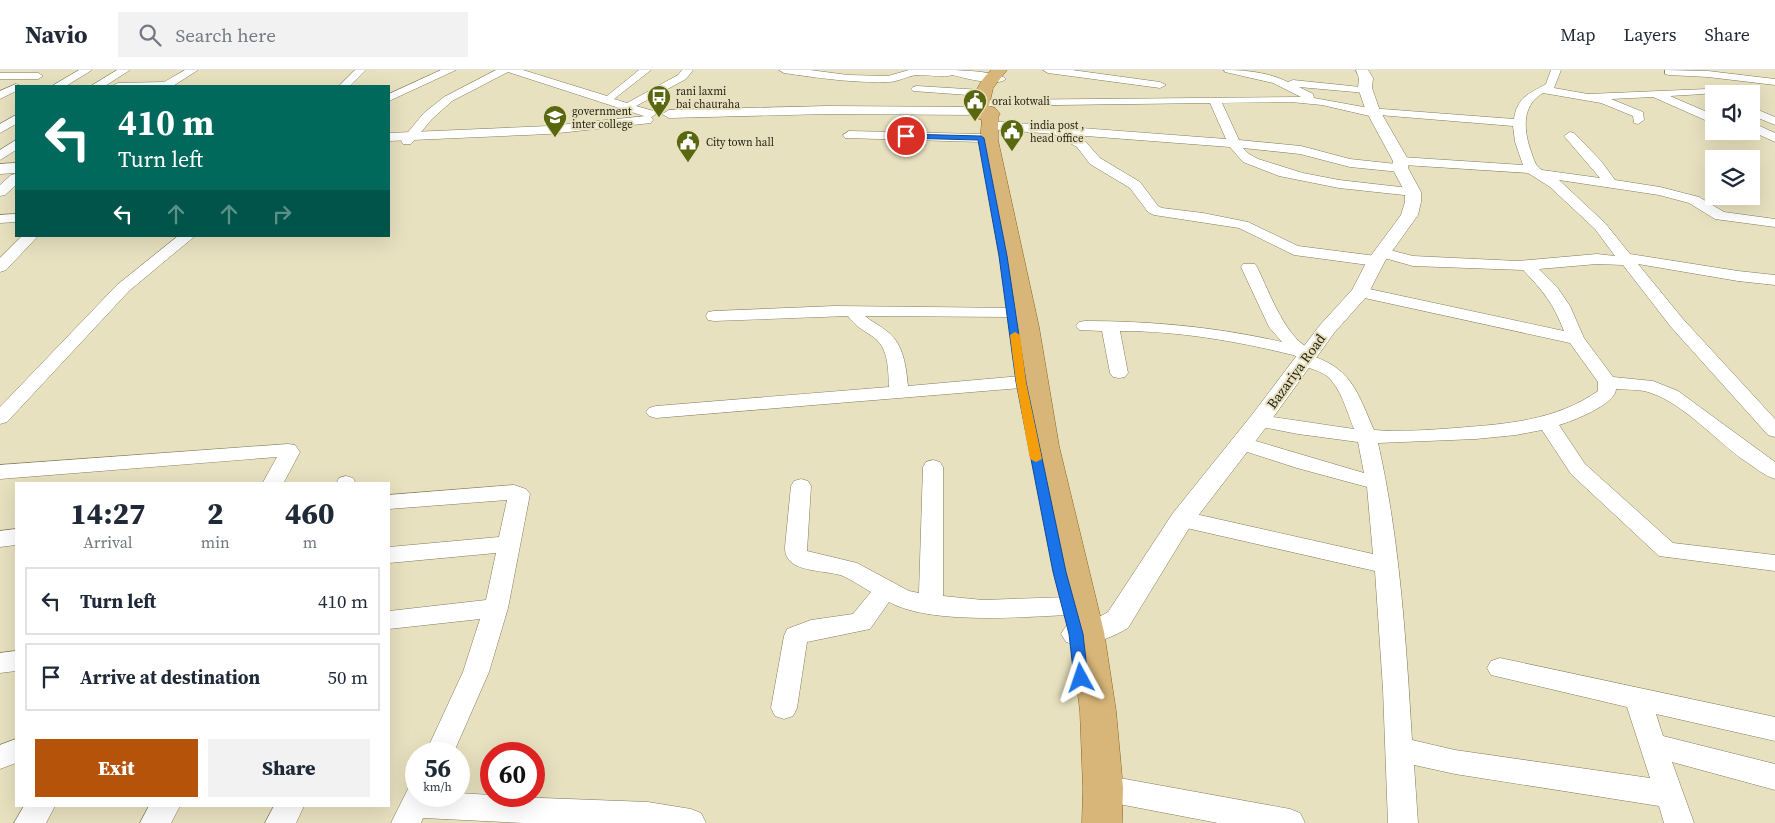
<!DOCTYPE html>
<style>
:root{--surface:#fff;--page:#f2f2f3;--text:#1f2937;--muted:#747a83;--line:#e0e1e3;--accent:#b45309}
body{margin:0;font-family:"Source Serif 4",serif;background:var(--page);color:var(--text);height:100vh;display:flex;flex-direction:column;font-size:19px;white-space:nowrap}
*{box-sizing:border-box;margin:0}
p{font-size:16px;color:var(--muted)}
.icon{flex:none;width:28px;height:28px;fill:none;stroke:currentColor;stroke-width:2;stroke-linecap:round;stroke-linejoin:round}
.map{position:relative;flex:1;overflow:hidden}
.panel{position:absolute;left:15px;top:412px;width:375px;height:325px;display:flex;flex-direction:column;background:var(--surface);border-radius:0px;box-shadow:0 5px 20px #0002}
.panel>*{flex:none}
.banner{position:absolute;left:15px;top:15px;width:375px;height:152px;border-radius:0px;box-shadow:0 5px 20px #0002;background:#00695c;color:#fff;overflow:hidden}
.buttons{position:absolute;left:1705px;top:15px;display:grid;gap:10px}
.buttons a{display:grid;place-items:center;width:55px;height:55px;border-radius:0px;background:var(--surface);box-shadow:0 5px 20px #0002;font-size:25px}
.speed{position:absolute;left:405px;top:672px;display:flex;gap:10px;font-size:25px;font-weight:700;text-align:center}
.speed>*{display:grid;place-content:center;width:65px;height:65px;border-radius:50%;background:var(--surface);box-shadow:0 5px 20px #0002;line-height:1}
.speed small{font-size:12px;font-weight:400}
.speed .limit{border:8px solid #d22;background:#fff;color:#111}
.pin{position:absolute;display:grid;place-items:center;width:42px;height:42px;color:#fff;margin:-21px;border:2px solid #fff;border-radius:50%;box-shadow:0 1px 5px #0007}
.me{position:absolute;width:55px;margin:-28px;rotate:355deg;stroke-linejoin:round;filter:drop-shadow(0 0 4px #0008)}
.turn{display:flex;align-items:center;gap:18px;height:105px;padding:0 20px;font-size:22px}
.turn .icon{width:65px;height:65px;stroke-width:2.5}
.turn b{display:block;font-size:35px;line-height:42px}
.lanes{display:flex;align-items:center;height:48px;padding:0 20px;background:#0003;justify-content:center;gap:25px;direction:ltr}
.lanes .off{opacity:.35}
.eta{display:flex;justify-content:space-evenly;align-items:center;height:85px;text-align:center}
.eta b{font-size:30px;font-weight:800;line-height:35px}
.cta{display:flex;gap:10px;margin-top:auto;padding:10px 20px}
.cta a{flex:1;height:58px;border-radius:0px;background:var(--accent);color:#fff;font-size:20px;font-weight:800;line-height:58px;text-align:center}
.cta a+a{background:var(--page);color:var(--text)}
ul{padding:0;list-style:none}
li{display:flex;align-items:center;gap:15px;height:68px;margin:0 10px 8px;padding:0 10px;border:2px solid var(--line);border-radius:0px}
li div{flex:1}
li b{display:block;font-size:19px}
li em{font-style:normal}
header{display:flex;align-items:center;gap:30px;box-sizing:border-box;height:70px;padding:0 25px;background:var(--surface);border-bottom:1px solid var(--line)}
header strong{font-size:24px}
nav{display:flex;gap:28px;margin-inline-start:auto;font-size:18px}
.search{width:350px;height:45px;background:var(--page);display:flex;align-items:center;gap:12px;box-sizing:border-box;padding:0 18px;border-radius:0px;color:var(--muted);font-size:19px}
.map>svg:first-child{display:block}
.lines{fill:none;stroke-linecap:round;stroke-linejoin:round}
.minor-casing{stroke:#827c5d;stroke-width:1}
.tertiary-casing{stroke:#827c5d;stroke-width:1}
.primary-casing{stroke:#89631c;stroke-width:1}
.minor{fill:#fff;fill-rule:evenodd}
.tertiary{fill:#fff;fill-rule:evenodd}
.primary{fill:#d8b679;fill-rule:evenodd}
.route{fill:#1a73e8;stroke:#114b97}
.slow{fill:#f59e0b}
.labels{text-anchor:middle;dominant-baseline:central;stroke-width:4;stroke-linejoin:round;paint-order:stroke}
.far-poi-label{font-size:11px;fill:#272417;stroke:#e8e1bf;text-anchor:start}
.street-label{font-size:14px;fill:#272417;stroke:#e8e1bf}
</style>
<header>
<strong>Navio</strong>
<div class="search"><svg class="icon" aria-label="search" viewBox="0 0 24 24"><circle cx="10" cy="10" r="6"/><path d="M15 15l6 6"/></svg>Search here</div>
<nav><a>Map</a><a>Layers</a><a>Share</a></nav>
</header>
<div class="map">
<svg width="1775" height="753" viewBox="0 0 1775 753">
<rect width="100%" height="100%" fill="#e8e1bf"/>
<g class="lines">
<g class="minor-casing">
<g id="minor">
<path d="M 79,0 L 92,0 L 66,16 L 52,16 Z"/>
<path d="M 117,0 L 130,0 L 105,16 L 91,16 Z"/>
<path d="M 185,0 L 198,0 L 173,16 L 112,16 L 118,13 L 164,12 Z"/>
<path d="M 355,0 L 366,0 L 350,16 L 339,16 Z"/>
<path d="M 441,0 L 456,0 L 389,31 L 389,24 Z"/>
<path d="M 496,0 L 523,0 L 607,26 L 639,0 L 651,0 L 614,29 L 627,33 L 678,5 L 682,0 L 693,0 L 686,9 L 636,36 L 654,41 L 656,44 L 650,48 L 508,2 L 452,31 L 432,49 L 411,74 L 403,74 L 401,71 L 403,68 L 424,43 L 444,27 Z"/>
<path d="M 779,0 L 810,0 L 848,5 L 888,6 L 909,0 L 957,0 L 958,2 C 950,10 928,4 917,5 C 907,6 898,12 888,12 C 853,13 818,8 784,3 Z"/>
<path d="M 1043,0 L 1072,0 L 1160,12 L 1166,15 L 1160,18 L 1048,3 Z"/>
<path d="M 1224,0 C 1245,0 1268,2 1288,12 L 1293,10 L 1370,18 L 1372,20 L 1366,23 L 1299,17 L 1313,24 L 1314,28 L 1369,38 L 1514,49 C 1517,27 1529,24 1546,14 L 1551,0 L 1561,0 L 1554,18 L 1588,24 L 1707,19 L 1709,21 L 1707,23 L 1703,24 L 1670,26 L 1714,45 L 1714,54 L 1653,27 L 1611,29 L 1643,42 L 1644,50 L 1638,54 L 1634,53 L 1633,46 L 1601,33 L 1543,23 C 1520,36 1524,63 1532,84 C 1534,90 1536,97 1542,100 L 1600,108 L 1564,66 L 1570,62 L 1574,63 L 1601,91 L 1615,110 L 1660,117 L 1699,127 L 1724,142 L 1775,149 L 1775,157 L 1715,149 L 1689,133 L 1659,125 L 1559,110 L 1605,153 L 1630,184 L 1738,201 L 1775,205 L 1775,215 L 1738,211 L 1638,194 L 1683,249 L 1775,349 L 1775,367 L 1768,365 L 1671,257 L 1623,195 L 1597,194 L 1539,199 L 1557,217 L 1570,236 L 1584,268 L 1613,307 L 1653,311 L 1678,321 L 1775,392 L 1775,409 C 1763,405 1753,396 1742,389 C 1713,368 1685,335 1651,323 C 1641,319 1627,320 1616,319 C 1616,334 1573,351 1559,355 L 1585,394 L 1673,473 L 1775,485 L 1775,501 L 1659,486 L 1571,404 L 1542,360 L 1516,365 L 1476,369 L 1378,373 C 1400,470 1406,571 1412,670 L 1455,680 L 1650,708 L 1627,637 L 1491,605 L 1487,598 L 1491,591 L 1500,588 L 1775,647 L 1775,671 L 1656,644 L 1663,666 L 1775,694 L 1775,720 L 1672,692 L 1694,753 L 1664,753 L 1659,736 L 1455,704 L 1414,695 L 1418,753 L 1388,753 L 1383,619 L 1375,501 L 1182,457 L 1174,454 L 1171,449 L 1174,444 L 1182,441 L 1373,484 L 1367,417 L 1297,398 L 1235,378 L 1232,373 L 1235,368 L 1242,367 L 1364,403 L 1358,372 L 1298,364 L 1252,355 L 1249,351 L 1252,347 L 1259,345 L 1354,359 C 1347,342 1341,318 1327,306 C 1318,299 1302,298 1296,289 L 1298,287 L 1293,285 C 1236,271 1178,261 1120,261 L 1128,303 L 1125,307 L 1119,308 L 1113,307 L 1110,303 L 1102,261 L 1079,260 L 1076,256 L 1079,252 L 1085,251 C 1152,251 1216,257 1282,272 L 1269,257 L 1241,197 L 1243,194 L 1255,194 L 1257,197 C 1269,221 1287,273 1314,280 L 1317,284 L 1315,287 C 1353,300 1359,327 1374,360 C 1401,362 1428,360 1455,358 C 1506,354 1555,351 1598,321 L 1598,312 L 1570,273 L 1360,227 L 1354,225 L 1352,222 L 1354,219 L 1360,217 L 1564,261 C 1553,233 1544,222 1523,200 L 1413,196 L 1377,186 L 1374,183 L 1377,180 L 1382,178 L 1413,186 L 1518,191 L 1597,184 L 1615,186 L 1595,159 L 1550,117 L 1528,103 L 1404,95 L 1407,98 L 1400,102 L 1350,97 L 1300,84 L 1243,78 L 1249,84 L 1258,89 L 1303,103 L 1339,110 L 1418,119 L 1420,122 L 1418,125 L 1413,126 L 1339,118 L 1279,106 L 1243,92 L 1230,77 L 1073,65 L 1085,71 L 1100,88 L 1140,112 L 1158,136 L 1162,138 L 1203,143 L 1248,152 L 1298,176 L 1376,186 L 1381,188 L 1384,191 L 1381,194 L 1376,196 L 1294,185 L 1239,158 L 1154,145 L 1148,142 L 1130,118 L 1090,94 L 1077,77 L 1054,64 L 988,59 L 982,55 L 988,51 L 1226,69 L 1210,33 L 988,36 L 982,33 L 988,30 L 1301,27 L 1273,13 L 1225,2 ZM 1291,32 L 1322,35 L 1374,47 L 1379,45 L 1513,56 L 1515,72 L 1523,95 L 1401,87 L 1396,88 L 1395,91 L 1396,94 L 1350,89 L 1301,76 L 1239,70 L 1222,33 Z"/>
<path d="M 1665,0 L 1708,1 L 1775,9 L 1775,15 L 1708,7 L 1669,5 L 1665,4 Z"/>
<path d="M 0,3 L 38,3 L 43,6 L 38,9 L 0,9 Z"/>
<path d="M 16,14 L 21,16 L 16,16 L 16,21 L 0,29 L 0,21 Z"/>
<path d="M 917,16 L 982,20 L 988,23 L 982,26 L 913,21 L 911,19 L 913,17 Z"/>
<path d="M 1751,37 L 1775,47 L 1775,55 L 1751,45 Z"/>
<path d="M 16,45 L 16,54 L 0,63 L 0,54 Z"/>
<path d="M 1751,52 L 1775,63 L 1775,72 L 1751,61 Z"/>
<path d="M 849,61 L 981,64 L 987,68 L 981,72 L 845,68 L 843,65 Z"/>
<path d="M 16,70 L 16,80 L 0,90 L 0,80 Z"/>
<path d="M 16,104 L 16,115 L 5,125 L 0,126 L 0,115 L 11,105 Z"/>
<path d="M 16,144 L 16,152 L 0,153 L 0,145 Z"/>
<path d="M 22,166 L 38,166 L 6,200 L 0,202 L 0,188 Z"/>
<path d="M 178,166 L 195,166 L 129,221 L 7,352 L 0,354 L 0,337 L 117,215 Z"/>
<path d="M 835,236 L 1018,238 L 1020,242 L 1018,246 L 1012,247 L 865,246 C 872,252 881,256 888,262 C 904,275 906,297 908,316 L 1021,306 L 1028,308 L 1030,312 L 1028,316 L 1021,318 L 656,348 L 649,346 L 646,342 L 649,338 L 656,336 L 889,317 C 888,299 889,277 872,266 C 863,260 855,256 848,246 L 714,251 L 708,250 L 706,246 L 708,242 L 714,241 Z"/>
<path d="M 288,374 L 295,375 L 300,382 L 283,414 L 262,414 L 277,387 L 0,409 L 0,395 Z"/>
<path d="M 933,390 L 940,392 L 943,397 L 943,526 L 983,530 L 1069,527 L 1077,530 L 1081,536 L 1077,542 L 1069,545 C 1022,547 930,555 889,532 L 870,559 L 807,572 L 797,638 L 793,646 L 784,649 L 775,646 L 771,638 L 784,566 L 787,559 L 811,550 L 853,544 L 871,522 C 862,517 852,510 843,506 C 824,499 784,504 785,477 L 791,416 L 794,411 L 801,409 L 808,411 L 811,416 L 807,481 L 857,493 L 909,521 L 919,523 L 923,397 L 926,392 Z"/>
<path d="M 346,406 L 353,408 L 356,414 L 336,414 L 339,408 Z"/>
<path d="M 514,415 L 526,419 L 530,424 L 508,538 L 489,602 L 453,684 L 425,684 L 463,602 L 480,549 L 389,559 L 389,541 L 486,530 L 496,483 L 389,493 L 389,477 L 499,467 L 507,430 L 389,439 L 389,425 Z"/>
<path d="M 16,459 L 16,475 L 0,477 L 0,461 Z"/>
<path d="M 16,581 L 16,601 L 0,603 L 0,583 Z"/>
<path d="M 16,669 L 16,693 L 0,699 L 0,675 Z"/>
<path d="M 1103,705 L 1290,739 L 1300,743 L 1305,753 L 1218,753 L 1103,731 L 1093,727 L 1089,718 L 1093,709 Z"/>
<path d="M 416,714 L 416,726 L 459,726 L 459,723 L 491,725 L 491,726 L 648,732 L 691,739 L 701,743 L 706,753 L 524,753 L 423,748 L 421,753 L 391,753 L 409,717 Z"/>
<path d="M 24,736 L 55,736 L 46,753 L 14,753 Z"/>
<path d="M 149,736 L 180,736 L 171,753 L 140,753 Z"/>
<path d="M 274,736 L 304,736 L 296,753 L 265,753 Z"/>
</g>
</g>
<g class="tertiary-casing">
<g id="tertiary">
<path d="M 944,0 C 956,0 998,1 1006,9 C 997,18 957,6 945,3 Z"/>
<path d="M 1356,0 L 1368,0 L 1373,8 L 1372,18 L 1380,41 L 1409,91 L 1408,98 L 1421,122 L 1421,132 L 1418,145 L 1385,191 L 1367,226 L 1334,263 L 1267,356 L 1191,455 L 1128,558 C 1111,568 1085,579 1066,572 L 1061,564 L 1066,556 L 1099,547 L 1108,542 L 1173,443 L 1251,346 L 1320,255 L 1352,220 L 1367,191 L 1401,145 L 1405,132 L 1405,122 L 1392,98 L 1393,91 L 1366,41 L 1358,18 L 1359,8 Z"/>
<path d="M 827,36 L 979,37 L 986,41 L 979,45 L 827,44 L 669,48 L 662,44 L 669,40 Z"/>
<path d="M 646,46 L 651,47 L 653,50 L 651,53 L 549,64 L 389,71 L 389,63 L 549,56 Z"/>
<path d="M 16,93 L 16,103 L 0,104 L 0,94 Z"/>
</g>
</g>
<g class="primary-casing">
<path id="primary" d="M 991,0 L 1007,0 L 993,18 L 989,36 L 995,38 L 1000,44 L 998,47 L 998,70 L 1039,257 L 1059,376 L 1104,562 L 1116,641 L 1123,718 L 1122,753 L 1082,753 L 1083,718 L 1080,641 L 1070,562 L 1031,376 L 1015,257 L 980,70 L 982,50 L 971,46 L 969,43 C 973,37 972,32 975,24 C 978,15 984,7 991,0 Z"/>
</g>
<use href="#minor" class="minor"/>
<use href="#tertiary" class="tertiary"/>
<use href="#primary" class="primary"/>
</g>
<path class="route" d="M 906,64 L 981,66 L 984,68 L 1007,186 L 1026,312 L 1066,502 L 1083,564 L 1088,608 L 1086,612 L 1081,614 L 1076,612 L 1074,608 L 1069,564 L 1053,502 L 1016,312 L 999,186 L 978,70 L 903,68 L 902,66 Z"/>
<path class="slow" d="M 1015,262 L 1020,265 L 1026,312 L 1042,389 L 1036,392 L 1030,389 L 1016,312 L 1010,265 Z"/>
<defs>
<g id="bus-pin" transform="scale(1.25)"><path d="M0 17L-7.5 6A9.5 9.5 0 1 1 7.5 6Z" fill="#59670e" stroke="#e8e1bf"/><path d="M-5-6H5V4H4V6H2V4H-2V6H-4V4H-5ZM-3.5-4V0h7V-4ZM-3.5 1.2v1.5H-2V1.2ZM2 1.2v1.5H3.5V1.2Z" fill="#fff"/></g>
<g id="civic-pin" transform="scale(1.25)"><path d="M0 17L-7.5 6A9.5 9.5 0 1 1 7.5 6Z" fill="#59670e" stroke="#e8e1bf"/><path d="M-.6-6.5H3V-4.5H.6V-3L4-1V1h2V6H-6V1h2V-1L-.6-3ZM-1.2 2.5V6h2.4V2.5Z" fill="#fff"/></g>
<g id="university-pin" transform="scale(1.25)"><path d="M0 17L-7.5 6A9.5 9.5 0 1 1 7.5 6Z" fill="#59670e" stroke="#e8e1bf"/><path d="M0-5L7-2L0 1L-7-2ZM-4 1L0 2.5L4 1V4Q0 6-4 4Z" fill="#fff"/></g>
</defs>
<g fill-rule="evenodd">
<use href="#bus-pin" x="659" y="27"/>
<use href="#civic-pin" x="975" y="31"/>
<use href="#university-pin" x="555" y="47"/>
<use href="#civic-pin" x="1012" y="61"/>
<use href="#civic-pin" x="688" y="72"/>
</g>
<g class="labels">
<g class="far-poi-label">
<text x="676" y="21">rani laxmi<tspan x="676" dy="13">bai chauraha</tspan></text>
<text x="992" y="31">orai kotwali</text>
<text x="572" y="41">government<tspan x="572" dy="13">inter college</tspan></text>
<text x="1030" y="55">india post ,<tspan x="1030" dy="13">head office</tspan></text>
<text x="706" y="72">City town hall</text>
</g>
<g class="street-label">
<text transform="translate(1296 301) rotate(-54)">Bazariya Road</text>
</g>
</g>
</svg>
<div class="buttons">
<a><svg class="icon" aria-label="sound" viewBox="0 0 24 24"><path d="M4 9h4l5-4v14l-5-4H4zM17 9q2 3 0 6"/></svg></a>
<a><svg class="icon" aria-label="layers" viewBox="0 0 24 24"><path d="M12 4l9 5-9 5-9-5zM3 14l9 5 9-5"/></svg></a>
</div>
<div class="speed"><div>56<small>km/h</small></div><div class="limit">60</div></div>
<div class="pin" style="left:906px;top:66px;background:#d93025"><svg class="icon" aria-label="arrive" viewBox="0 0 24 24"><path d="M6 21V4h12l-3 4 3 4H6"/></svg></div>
<svg class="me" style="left:1081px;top:608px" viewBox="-20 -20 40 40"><path d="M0-17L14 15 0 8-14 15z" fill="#1a73e8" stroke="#fff" stroke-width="4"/></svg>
<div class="banner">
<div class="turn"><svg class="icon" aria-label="left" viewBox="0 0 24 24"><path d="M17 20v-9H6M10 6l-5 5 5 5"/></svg><div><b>410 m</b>Turn left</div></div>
<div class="lanes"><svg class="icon" aria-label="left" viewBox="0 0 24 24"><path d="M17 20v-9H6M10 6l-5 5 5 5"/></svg><svg class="icon off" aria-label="ahead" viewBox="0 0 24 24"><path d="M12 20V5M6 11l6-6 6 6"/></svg><svg class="icon off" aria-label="ahead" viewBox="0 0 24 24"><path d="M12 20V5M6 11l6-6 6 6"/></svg><svg class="icon off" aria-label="right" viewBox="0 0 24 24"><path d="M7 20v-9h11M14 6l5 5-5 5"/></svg></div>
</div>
<section class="panel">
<div class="eta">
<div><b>14:27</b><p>Arrival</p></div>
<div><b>2</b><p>min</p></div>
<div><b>460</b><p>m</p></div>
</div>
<ul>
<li><svg class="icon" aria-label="left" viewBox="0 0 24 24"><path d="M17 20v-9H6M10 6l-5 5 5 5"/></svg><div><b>Turn left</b></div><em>410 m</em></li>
<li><svg class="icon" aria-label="arrive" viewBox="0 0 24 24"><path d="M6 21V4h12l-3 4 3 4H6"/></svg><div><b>Arrive at destination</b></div><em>50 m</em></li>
</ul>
<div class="cta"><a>Exit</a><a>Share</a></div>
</section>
</div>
